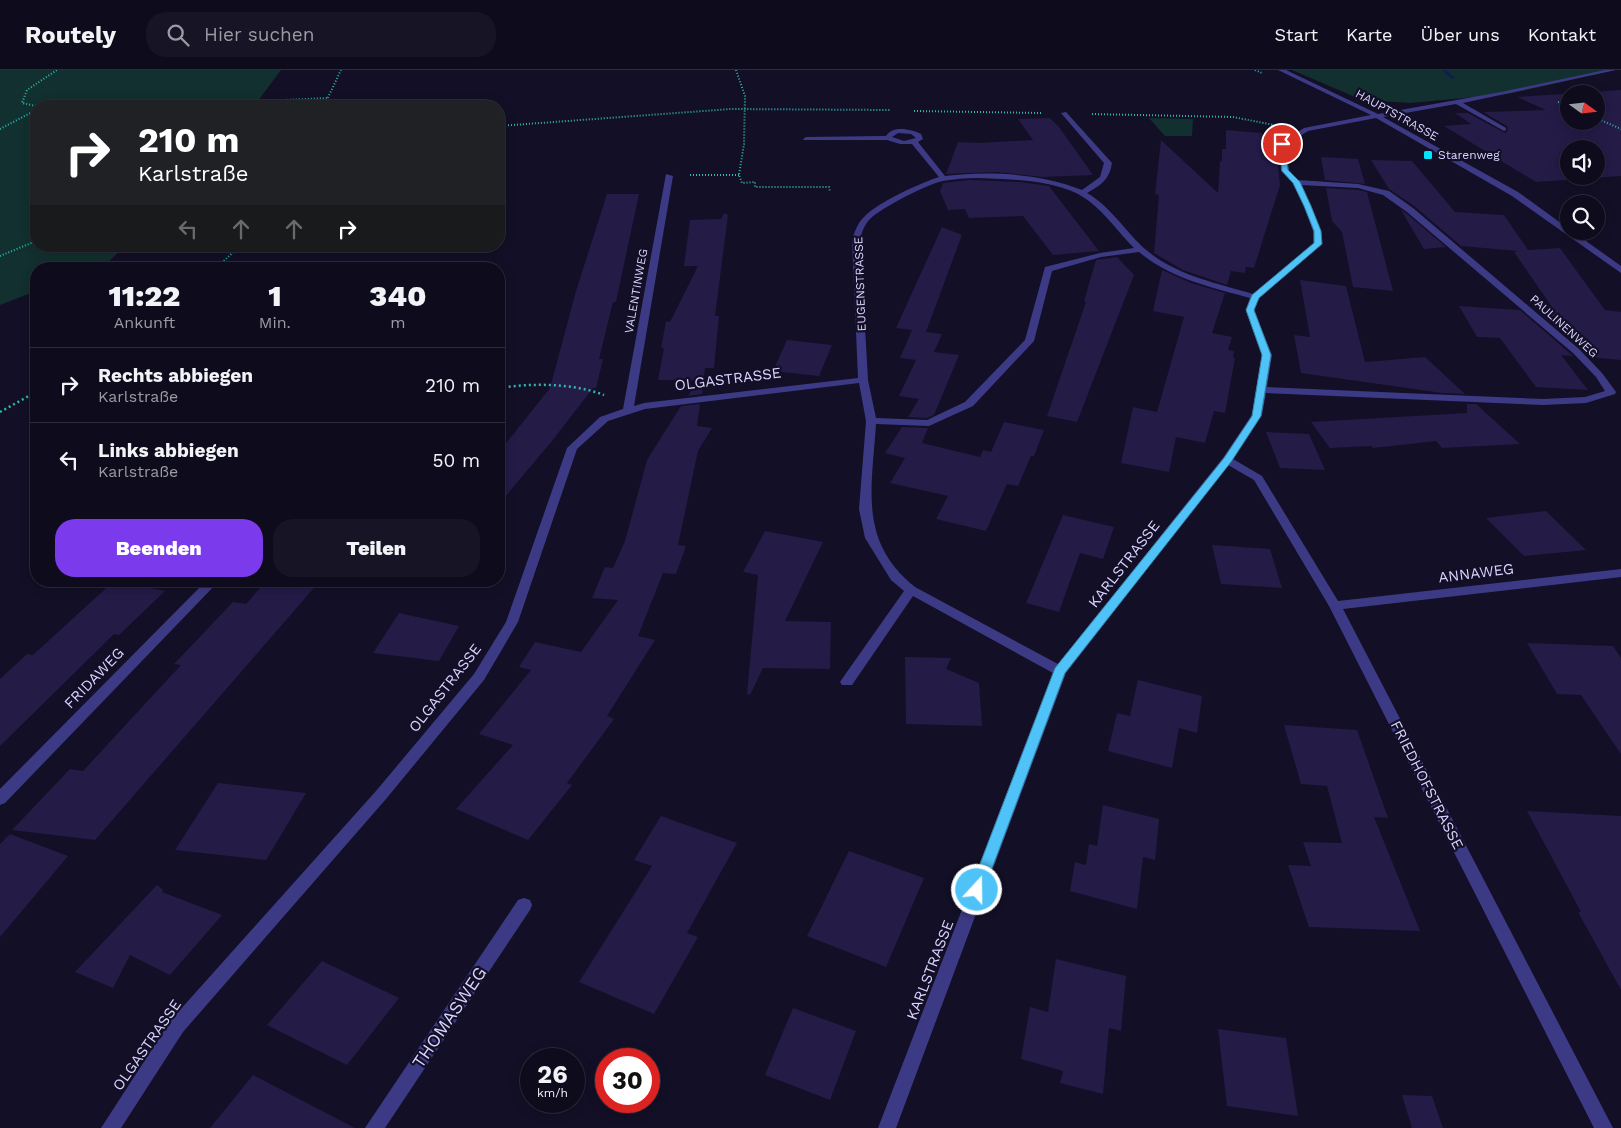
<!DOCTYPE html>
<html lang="de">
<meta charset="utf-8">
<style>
:root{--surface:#0e0b1c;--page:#171425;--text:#f1f3f6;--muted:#9b9ba3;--line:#2e2b3b;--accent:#7c3aed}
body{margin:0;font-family:"Work Sans",sans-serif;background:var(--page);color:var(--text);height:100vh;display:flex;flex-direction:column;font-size:19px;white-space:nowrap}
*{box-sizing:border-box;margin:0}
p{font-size:16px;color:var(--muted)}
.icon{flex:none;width:28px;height:28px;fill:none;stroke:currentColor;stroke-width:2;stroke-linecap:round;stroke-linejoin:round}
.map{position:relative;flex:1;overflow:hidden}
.sheet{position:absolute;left:30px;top:192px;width:475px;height:325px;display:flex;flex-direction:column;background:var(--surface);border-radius:20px;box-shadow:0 2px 12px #0003,0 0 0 1px var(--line)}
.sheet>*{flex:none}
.hud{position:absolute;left:30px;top:30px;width:475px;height:152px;border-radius:20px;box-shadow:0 2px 12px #0003,0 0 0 1px var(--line);background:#202124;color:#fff;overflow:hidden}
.needle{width:32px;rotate:105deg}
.tools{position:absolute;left:1560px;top:15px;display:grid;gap:10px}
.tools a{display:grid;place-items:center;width:45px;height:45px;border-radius:50%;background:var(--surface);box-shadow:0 2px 12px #0003,0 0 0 1px var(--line);font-size:25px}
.speed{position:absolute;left:520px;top:978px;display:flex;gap:10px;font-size:25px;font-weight:700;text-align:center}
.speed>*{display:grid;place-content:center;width:65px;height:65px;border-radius:50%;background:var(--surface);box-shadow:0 2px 12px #0003,0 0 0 1px var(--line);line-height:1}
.speed small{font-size:12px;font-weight:400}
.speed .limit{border:8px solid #d22;background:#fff;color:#111}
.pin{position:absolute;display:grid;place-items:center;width:42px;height:42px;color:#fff;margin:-21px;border:2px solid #fff;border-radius:50%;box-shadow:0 1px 5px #0007}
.me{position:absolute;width:55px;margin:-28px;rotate:21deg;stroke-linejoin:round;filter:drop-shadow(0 0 4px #0008)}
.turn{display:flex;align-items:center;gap:18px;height:105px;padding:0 25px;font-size:22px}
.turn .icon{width:65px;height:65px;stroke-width:2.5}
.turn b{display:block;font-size:35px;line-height:42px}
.lanes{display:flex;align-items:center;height:48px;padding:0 25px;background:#0003;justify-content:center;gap:25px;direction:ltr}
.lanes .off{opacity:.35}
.eta{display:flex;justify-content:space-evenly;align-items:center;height:85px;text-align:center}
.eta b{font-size:30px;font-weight:800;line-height:35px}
.primary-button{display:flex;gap:10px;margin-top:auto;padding:10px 25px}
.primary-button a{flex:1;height:58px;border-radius:20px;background:var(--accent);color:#fff;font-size:20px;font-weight:800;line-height:58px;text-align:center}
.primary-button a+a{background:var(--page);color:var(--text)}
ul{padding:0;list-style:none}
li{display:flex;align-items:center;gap:15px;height:75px;padding:0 25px;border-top:1px solid var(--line)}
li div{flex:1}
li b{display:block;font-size:19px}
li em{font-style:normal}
header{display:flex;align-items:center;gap:30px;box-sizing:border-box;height:70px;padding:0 25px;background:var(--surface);border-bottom:1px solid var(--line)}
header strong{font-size:24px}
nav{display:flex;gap:28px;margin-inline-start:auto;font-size:18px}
.search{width:350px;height:45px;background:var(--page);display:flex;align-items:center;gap:12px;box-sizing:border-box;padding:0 18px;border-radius:20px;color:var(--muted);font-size:19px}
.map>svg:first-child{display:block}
.green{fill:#12302f}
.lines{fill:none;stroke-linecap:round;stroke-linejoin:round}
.stream{fill:#0c2248;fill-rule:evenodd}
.building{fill:#241b47;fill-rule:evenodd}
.path-far1{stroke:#2fb8b0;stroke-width:2;stroke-dasharray:1 2;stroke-linecap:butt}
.path{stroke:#2fb8b0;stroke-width:2.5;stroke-dasharray:2 3;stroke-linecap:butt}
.minor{fill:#3d3a85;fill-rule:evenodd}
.route{fill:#4fc3f7;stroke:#337fa1}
.poi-dot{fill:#00e5ff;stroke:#130f26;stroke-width:2}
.labels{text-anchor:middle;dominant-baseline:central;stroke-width:4.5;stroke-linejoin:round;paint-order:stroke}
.far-street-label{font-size:12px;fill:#d9d4ff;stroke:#130f26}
.far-poi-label{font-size:12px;fill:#d9d4ff;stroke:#130f26;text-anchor:start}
.street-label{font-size:15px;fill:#d9d4ff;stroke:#130f26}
.near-street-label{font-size:18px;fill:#d9d4ff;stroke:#130f26}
</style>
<header>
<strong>Routely</strong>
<div class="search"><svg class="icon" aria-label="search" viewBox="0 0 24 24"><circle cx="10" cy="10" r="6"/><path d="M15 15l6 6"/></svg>Hier suchen</div>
<nav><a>Start</a><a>Karte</a><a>Über uns</a><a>Kontakt</a></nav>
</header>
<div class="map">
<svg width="1621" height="1058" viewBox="0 0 1621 1058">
<rect width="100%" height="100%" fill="#130f26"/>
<g class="green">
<path d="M 0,0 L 281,0 L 254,36 L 36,36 L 36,176 L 125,176 L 104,196 L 97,199 L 36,199 L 36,221 L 0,235 Z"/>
<path d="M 1292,0 L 1615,0 L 1508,24 L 1410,33 L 1362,30 Z"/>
<path d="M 1149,48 L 1193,49 L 1192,66 L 1165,66 Z"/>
</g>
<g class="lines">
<path class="stream" d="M 1442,0 L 1447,0 L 1455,8 L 1451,9 Z"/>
</g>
<g class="building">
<path d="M 1621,20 L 1621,106 L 1536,112 L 1444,56 L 1471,54 L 1455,43 L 1468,43 L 1505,63 L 1508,60 L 1507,56 L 1483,42 L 1546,40 L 1517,27 ZM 1569,24 L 1596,24 L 1596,51 L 1569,51 ZM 1569,79 L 1596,79 L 1596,106 L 1569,106 Z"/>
<path d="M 1050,48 L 1059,57 L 1093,105 L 1042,107 L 997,102 L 946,104 L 958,72 L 981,73 L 1033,70 L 1018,49 Z"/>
<path d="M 1226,60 L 1262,63 L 1264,85 L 1277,86 L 1280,115 L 1254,198 L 1246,197 L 1245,203 L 1231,201 L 1227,215 L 1183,200 L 1154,183 L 1159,125 L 1155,124 L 1161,70 L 1218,123 L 1220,91 L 1222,91 L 1222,79 L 1226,79 Z"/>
<path d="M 1321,87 L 1358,89 L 1365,114 L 1325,110 Z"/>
<path d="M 1371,90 L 1412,91 L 1455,142 L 1504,145 L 1528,180 L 1560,178 L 1605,240 L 1621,242 L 1621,290 L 1590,287 L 1538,241 L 1556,243 L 1514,182 L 1518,181 L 1461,176 L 1414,136 L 1389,119 Z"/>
<path d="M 969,110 L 1020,112 L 1049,116 L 1099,181 L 1053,185 L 1023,146 L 969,148 L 965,139 L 948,140 L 940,121 L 943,113 Z"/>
<path d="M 1326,118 L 1358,120 L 1367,122 L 1393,221 L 1353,217 L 1342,162 L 1332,151 Z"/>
<path d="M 607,124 L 639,124 L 616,232 L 613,232 L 599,289 L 603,289 L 596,318 L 593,318 L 552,371 L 499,434 L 499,382 L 550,318 L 576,221 Z"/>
<path d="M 1401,140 L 1406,143 L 1446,177 L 1424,179 Z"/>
<path d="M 724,143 L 728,145 L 715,246 L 719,246 L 714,298 L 705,298 L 702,324 L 688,326 L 698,310 L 658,310 L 664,278 L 661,278 L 666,251 L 670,252 L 698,196 L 684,196 L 690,150 L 721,149 Z"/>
<path d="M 942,157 L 962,165 L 926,262 L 942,264 L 934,282 L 959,285 L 934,345 L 927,348 L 908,347 L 919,329 L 899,326 L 916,290 L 900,288 L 912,260 L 896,258 Z"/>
<path d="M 1117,187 L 1134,205 L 1077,352 L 1047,346 L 1086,232 L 1084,231 L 1096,190 Z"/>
<path d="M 1162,200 L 1191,213 L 1225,223 L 1212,263 L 1232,267 L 1228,280 L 1234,281 L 1233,288 L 1235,288 L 1225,343 L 1214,341 L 1205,373 L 1176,367 L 1169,402 L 1121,393 L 1133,337 L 1157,342 L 1184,247 L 1153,241 Z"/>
<path d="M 1300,210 L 1346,216 L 1365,292 L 1425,287 L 1465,324 L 1442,323 L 1301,303 L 1294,265 L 1310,267 Z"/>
<path d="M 1459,236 L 1520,240 L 1573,286 L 1561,285 L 1588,320 L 1536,317 L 1500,268 L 1477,267 Z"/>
<path d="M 787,270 L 832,275 L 819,306 L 773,301 Z"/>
<path d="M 700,334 L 697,356 L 712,358 L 698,381 L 678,475 L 686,476 L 676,504 L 663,503 L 638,566 L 655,570 L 607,646 L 614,649 L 567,713 L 572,715 L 528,770 L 456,739 L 513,675 L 479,664 L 531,600 L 519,597 L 535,572 L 581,582 L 618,530 L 592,528 L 605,497 L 613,498 L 625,471 L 647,390 L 681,336 Z"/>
<path d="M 1467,334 L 1476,334 L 1520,374 L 1442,378 L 1436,371 L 1373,378 L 1371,376 L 1330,378 L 1311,352 L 1467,343 Z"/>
<path d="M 1004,352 L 1044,360 L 1034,386 L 1031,386 L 1018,416 L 1007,414 L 986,461 L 936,449 L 948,426 L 890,413 L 905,388 L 885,383 L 902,357 L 928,358 L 922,373 L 980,387 L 983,380 L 991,382 Z"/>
<path d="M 1266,362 L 1309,364 L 1325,400 L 1280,398 Z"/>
<path d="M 1546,441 L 1586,480 L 1524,486 L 1486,448 Z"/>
<path d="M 1063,445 L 1114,457 L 1103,489 L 1080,483 L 1059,542 L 1026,533 Z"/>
<path d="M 765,461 L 823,472 L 785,551 L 831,552 L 830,599 L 763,598 L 750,625 L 747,624 L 758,505 L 743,502 Z"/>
<path d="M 1212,475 L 1270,479 L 1282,518 L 1221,514 Z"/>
<path d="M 114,511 L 165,521 L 119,565 L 114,564 L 0,676 L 0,609 L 27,584 L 33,585 Z"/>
<path d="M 266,511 L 320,511 L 95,770 L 12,760 L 70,699 L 83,701 L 181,595 L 174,594 L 233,532 L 246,534 Z"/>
<path d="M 399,543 L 459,556 L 439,591 L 373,583 Z"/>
<path d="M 1527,573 L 1613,576 L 1621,588 L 1621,684 L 1581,625 L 1557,624 Z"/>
<path d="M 905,587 L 951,588 L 946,599 L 979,613 L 982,656 L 906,654 Z"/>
<path d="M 1138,610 L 1202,626 L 1197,663 L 1179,658 L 1172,698 L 1108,681 L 1117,643 L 1130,646 Z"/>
<path d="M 1284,655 L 1357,660 L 1388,748 L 1374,747 L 1420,861 L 1309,857 L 1288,795 L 1311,796 L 1303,772 L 1342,773 L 1327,716 L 1301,714 Z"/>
<path d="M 218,713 L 306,723 L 266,790 L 175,780 Z"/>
<path d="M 1103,735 L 1159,749 L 1155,790 L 1143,787 L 1137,839 L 1070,821 L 1075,792 L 1086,795 L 1089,774 L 1097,776 Z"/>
<path d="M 1527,741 L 1621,746 L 1621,920 L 1578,842 L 1581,842 Z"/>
<path d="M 661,746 L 737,773 L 687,863 L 698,867 L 654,944 L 579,912 L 652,796 L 634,790 Z"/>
<path d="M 10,764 L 68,786 L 0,867 L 0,774 Z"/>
<path d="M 849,781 L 924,808 L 886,897 L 807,866 Z"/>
<path d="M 157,815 L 163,820 L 162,822 L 222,845 L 170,905 L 130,885 L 113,918 L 75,902 Z"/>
<path d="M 1056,889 L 1126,906 L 1121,961 L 1109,958 L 1103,1024 L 1060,1013 L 1063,1001 L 1021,989 L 1030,937 L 1048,942 Z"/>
<path d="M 322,891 L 399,928 L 347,995 L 267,955 Z"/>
<path d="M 793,938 L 856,961 L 830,1030 L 765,1005 Z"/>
<path d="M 1218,959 L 1286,968 L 1298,1046 L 1227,1036 Z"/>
<path d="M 253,1005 L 355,1058 L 210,1058 Z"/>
<path d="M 1402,1025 L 1432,1026 L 1443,1058 L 1412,1058 Z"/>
</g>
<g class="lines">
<g class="path-far1">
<path d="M 736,0 L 745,26 L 744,74 L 739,105 L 742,113 L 755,112 L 755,117 L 829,117 L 830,122"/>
<path d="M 1255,0 L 1262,3"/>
<path d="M 1558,32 L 1569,36"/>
<path d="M 36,36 L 22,33 L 27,20 L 57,0"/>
<path d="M 158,36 L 327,28"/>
<path d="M 324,36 L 341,0"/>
<path d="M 914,41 L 1043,43"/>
<path d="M 1092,44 L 1233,47 L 1274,55"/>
<path d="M 1596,48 L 1621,59"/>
<path d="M 499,56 L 731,39 L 890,40"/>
<path d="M 0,59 L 36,40"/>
<path d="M 690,105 L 739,105"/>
<path d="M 0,186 L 36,171"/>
<path d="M 215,199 L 240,176"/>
</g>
<g class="path">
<path d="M 499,318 C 532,313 573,313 604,325"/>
<path d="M 0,342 L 36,322"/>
</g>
<g class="minor">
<path d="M 1278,0 L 1286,0 L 1378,44 L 1501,22 L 1605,0 L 1616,0 L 1463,33 L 1506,58 L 1506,60 L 1504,61 L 1456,34 L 1383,47 L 1518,122 L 1569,159 L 1569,161 L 1572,161 L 1621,196 L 1621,203 L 1512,126 L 1376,48 L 1308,61 L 1286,75 L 1289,100 L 1298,110 L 1358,114 L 1389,121 L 1413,138 L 1579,279 L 1602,303 L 1616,322 L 1615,324 L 1586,333 L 1543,335 L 1266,323 L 1262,345 L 1233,389 L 1262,406 L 1338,531 L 1621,499 L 1621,507 L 1343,539 L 1613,1058 L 1594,1058 L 1329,536 L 1254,410 L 1228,395 L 1066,603 L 896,1058 L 878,1058 L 1053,603 L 913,526 L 852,615 L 842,615 L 840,612 L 842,609 L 904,521 L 891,510 L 865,468 L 859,439 L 866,351 L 859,313 L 645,339 L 608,351 L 577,379 L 518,552 L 484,610 L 386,729 L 183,962 L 121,1058 L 101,1058 L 171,950 L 376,721 L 474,604 L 506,552 L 567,378 L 600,347 L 623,339 L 666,104 L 673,106 L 634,336 L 644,333 L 858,308 L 852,170 C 855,161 858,152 865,146 C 879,132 920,113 939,107 L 912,74 L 900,74 L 887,70 L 804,70 L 803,69 L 806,67 L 886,66 C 893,55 911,59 921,64 L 923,69 L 918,72 L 945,106 C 989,101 1040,103 1082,120 L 1100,107 L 1104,93 L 1061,43 L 1066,42 L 1112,93 C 1110,109 1100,116 1087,123 C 1110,136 1126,162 1145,179 C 1175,205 1216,213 1253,224 L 1314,173 L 1313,161 L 1304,136 L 1293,113 L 1281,101 L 1279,74 L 1304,58 L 1371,45 ZM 898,63 L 911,64 L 916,68 L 904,71 L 892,67 ZM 977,108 C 1010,109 1062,110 1089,131 C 1106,144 1119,163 1134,178 L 1100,183 L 1045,197 L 1025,270 L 965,332 L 927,350 L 876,348 L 868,310 L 860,170 C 862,162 864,155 870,149 C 881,138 927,114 943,111 C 954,109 966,108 977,108 ZM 1301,115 L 1358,118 L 1383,125 L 1407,142 L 1573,283 L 1596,307 L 1605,321 L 1585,327 L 1543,329 L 1267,317 L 1272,285 L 1254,240 L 1259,228 L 1322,174 L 1321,161 ZM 1139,182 C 1171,209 1211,217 1250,228 L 1246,240 L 1262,285 L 1252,345 L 1223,388 L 1058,594 L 915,517 C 858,471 872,419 876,354 L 929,356 L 973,336 L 1034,271 L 1052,201 L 1101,187 Z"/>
<path d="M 206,511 L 219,511 L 5,733 L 0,735 L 0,719 Z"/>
<path d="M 524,828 L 530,830 L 532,835 L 530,840 L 385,1058 L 365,1058 L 518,830 Z"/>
</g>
</g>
<path class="route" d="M 1282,73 L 1285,74 L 1288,100 L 1300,112 L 1311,136 L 1321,161 L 1322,174 L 1259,228 L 1254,240 L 1271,285 L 1261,346 L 1231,392 L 1065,603 L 984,820 L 982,825 L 977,827 L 972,825 L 970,820 L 1055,598 L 1224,388 L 1252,346 L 1262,285 L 1246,240 L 1252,225 L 1314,173 L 1314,161 L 1304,136 L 1293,113 L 1282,101 L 1279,74 Z"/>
<rect class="poi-dot" x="1423" y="80" width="10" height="10" rx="2.5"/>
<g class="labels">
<g class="far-street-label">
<text transform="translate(1397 45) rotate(29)">HAUPTSTRASSE</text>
<text transform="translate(860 214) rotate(-92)">EUGENSTRASSE</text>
<text transform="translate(636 221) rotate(-80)">VALENTINWEG</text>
<text transform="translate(1564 256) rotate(42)">PAULINENWEG</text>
</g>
<g class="far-poi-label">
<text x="1438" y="85">Starenweg</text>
</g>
<g class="street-label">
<text transform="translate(728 309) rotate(-7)">OLGASTRASSE</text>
<text transform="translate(1124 494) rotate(-52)">KARLSTRASSE</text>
<text transform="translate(1476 503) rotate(-7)">ANNAWEG</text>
<text transform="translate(94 608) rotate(-46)">FRIDAWEG</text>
<text transform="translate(445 618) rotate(-52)">OLGASTRASSE</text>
<text transform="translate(1427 715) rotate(63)">FRIEDHOFSTRASSE</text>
<text transform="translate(930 900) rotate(-69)">KARLSTRASSE</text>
<text transform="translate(147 975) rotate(-55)">OLGASTRASSE</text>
</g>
<g class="near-street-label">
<text transform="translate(449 947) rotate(-56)">THOMASWEG</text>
</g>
</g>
</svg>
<div class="tools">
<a><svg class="needle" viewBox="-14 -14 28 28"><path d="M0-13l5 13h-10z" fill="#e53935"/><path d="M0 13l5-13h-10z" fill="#9b9ba3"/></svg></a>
<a><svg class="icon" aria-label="sound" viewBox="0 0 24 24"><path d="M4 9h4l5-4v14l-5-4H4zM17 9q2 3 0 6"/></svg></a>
<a><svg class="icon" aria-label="search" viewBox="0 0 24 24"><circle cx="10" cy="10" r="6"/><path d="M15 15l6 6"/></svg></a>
</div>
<div class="speed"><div>26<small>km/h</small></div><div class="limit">30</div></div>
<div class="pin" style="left:1282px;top:74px;background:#d93025"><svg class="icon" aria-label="arrive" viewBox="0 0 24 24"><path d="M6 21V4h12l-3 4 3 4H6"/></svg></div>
<svg class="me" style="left:977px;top:820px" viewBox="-20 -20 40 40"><circle r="17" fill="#4fc3f7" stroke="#fff" stroke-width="3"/><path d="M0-11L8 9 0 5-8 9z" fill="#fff"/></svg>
<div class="hud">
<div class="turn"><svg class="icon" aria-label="right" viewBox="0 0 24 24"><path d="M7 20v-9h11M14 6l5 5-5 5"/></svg><div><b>210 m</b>Karlstraße</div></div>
<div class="lanes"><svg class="icon off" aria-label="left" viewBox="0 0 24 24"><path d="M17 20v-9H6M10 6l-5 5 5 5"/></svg><svg class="icon off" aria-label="ahead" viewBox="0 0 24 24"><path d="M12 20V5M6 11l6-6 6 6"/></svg><svg class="icon off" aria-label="ahead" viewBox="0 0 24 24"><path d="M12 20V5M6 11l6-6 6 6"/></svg><svg class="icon" aria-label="right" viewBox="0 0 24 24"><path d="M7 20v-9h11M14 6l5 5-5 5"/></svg></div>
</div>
<section class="sheet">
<div class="eta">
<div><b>11:22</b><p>Ankunft</p></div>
<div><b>1</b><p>Min.</p></div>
<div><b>340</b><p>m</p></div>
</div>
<ul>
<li><svg class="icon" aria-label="right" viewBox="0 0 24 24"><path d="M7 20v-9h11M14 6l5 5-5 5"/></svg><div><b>Rechts abbiegen</b><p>Karlstraße</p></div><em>210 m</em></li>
<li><svg class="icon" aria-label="left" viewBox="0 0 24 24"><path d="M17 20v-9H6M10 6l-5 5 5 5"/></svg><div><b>Links abbiegen</b><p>Karlstraße</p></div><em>50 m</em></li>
</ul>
<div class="primary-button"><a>Beenden</a><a>Teilen</a></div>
</section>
</div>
